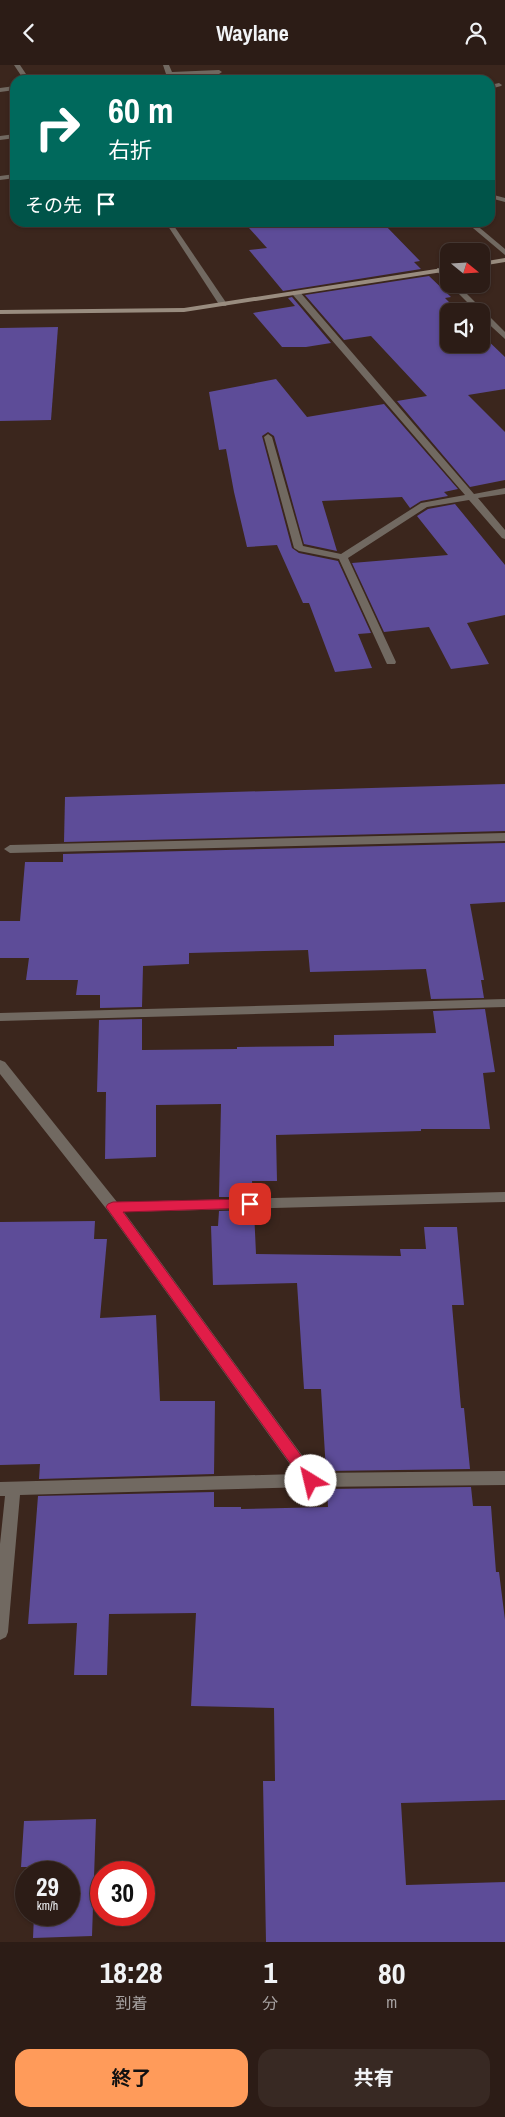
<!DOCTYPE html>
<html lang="ja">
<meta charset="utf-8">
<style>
:root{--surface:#2c1c16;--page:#382923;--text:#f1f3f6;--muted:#a6a1a1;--line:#483a35;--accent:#ff9b5a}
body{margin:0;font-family:"Archivo Narrow","Noto Sans JP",sans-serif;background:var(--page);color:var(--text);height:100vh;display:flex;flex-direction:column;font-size:19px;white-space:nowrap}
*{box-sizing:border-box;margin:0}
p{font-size:16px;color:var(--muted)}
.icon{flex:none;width:28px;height:28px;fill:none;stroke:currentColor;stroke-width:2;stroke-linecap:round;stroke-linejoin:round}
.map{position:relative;height:1877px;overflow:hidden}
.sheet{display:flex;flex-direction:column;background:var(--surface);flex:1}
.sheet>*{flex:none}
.banner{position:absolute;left:10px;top:10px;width:485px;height:152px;border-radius:15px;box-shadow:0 1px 4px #0004,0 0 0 1px var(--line);background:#00695c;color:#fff;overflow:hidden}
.needle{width:32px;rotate:108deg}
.buttons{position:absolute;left:440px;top:178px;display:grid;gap:10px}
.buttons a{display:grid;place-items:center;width:50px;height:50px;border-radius:10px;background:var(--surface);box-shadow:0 1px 4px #0004,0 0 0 1px var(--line);font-size:25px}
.speed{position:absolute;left:15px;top:1796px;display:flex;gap:10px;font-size:25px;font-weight:700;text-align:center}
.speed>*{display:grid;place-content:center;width:65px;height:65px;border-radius:50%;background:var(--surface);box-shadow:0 1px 4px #0004,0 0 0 1px var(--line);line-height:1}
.speed small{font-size:12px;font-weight:400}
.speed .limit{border:8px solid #d22;background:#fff;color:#111}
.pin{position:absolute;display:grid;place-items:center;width:42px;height:42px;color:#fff;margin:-21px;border-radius:10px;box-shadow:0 2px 8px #0006}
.me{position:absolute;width:55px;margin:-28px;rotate:324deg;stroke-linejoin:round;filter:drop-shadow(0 0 4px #0008)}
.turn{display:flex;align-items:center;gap:18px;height:105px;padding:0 15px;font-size:22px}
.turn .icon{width:65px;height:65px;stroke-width:2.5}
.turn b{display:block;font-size:35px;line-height:42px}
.then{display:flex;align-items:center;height:48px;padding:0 15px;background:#0003;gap:10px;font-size:19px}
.eta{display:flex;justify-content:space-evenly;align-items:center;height:85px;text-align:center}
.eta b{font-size:30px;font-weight:700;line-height:35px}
.cta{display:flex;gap:10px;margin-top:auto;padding:10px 15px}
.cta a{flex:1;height:58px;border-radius:15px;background:var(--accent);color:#111;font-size:20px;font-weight:700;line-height:58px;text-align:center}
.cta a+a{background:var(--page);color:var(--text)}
header{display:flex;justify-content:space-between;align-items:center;height:65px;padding:0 15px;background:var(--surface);font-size:22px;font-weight:700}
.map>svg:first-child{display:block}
.building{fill:#5d4c98}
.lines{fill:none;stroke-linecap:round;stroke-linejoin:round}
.lane{fill:#716961;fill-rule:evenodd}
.street{fill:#716961;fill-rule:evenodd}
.secondary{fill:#998c7f;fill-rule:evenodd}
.route{fill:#e11d48;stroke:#92132f}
</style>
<header><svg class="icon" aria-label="back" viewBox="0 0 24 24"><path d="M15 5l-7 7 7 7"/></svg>Waylane<svg class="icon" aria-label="person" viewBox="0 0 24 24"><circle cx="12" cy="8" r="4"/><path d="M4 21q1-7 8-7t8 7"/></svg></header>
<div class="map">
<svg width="505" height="1877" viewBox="0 0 505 1877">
<rect width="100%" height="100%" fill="#3b261d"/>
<g class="building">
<path d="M 283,158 L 383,158 L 420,196 L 414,197 L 421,204 L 283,226 L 249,185 L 267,183 L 249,163 Z"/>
<path d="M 429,211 L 451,232 L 445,233 L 458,246 L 449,246 L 449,279 L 481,279 L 481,269 L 505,292 L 505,324 L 468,330 L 505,367 L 505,415 L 470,422 L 397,336 L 427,331 L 371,271 L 344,275 L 305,230 Z"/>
<path d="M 292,232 L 331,278 L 306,282 L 282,282 L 253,248 L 295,241 L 288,233 Z"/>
<path d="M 58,262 L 51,355 L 0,356 L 0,263 Z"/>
<path d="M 276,314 L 307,352 L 384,339 L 458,424 L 444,427 L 448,431 L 421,436 L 410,443 L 402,432 L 322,436 L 337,486 L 304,479 L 274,371 L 268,367 L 262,371 L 292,483 L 299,488 L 338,496 L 371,568 L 358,569 L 372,603 L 335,607 L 309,538 L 303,538 L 277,480 L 247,482 L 234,427 L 226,384 L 219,385 L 209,327 Z"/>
<path d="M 455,439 L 505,500 L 505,550 L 467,558 L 489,599 L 451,604 L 429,562 L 384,567 L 352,498 L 448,490 L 417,451 L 428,444 Z"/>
<path d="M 505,719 L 505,766 L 64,777 L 65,732 Z"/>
<path d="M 505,778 L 505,837 L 470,839 L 484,915 L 481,915 L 484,933 L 431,934 L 426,904 L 310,907 L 308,885 L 189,888 L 189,899 L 143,901 L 142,942 L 100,943 L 100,930 L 76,930 L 78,915 L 26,915 L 29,893 L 0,893 L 0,856 L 20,856 L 25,797 L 63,797 L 63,789 Z"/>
<path d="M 485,944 L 495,1007 L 483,1008 L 490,1064 L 421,1064 L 421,1066 L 276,1070 L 277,1116 L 252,1116 L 253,1132 L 219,1132 L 221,1039 L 156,1040 L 156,1092 L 105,1094 L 106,1027 L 97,1027 L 99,955 L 142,954 L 142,985 L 237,984 L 237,982 L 334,981 L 334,970 L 436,968 L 433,946 Z"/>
<path d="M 254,1145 L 256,1189 L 401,1191 L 400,1184 L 426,1184 L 424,1162 L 457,1162 L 464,1240 L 452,1240 L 461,1343 L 464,1343 L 470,1404 L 326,1406 L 321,1324 L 304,1324 L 297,1218 L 213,1220 L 211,1161 L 218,1161 L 219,1146 Z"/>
<path d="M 95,1156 L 94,1174 L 107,1174 L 100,1253 L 156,1250 L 160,1336 L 215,1336 L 214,1409 L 39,1414 L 40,1399 L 0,1400 L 0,1157 Z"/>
<path d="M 471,1422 L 473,1441 L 491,1441 L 496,1507 L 499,1507 L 505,1555 L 505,1735 L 401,1738 L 406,1820 L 505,1817 L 505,1877 L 266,1877 L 263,1716 L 275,1716 L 274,1643 L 191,1641 L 196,1548 L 109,1549 L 107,1610 L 74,1610 L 77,1558 L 28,1559 L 38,1431 L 214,1427 L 214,1442 L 241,1442 L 241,1444 L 328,1442 L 327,1424 Z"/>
<path d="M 96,1754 L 92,1871 L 33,1873 L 34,1850 L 69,1850 L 69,1808 L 36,1808 L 37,1802 L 21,1802 L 24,1756 Z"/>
</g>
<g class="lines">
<path class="lane" d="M 163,0 L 169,0 L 172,7 L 219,5 L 222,7 L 219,9 L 169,11 L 166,9 Z"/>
<g class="street">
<path d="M 14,0 L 20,0 L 30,15 L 24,15 Z"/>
<path d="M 499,18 L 502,20 L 501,21 L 490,24 L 490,20 Z"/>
<path d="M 15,21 L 15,25 L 0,27 L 0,23 Z"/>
<path d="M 15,69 L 15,73 L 0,75 L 0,71 Z"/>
<path d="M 15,109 L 15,113 L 0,115 L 0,111 Z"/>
<path d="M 490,129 L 505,133 L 505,137 L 490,133 Z"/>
<path d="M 166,158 L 172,158 L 227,239 L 226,241 L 220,241 Z"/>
<path d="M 467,158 L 474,158 L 505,184 L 505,190 Z"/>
<path d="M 437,203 L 443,203 L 449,209 L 449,216 L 437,207 Z"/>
<path d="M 449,219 L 457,219 L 505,267 L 505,274 L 481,252 L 481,246 L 476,246 Z"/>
<path d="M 293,226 L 299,226 L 474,429 L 505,423 L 505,429 L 478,433 L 505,465 L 505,474 L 502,473 L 469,435 L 427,442 L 348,493 L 396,597 L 395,599 L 387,599 L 386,597 L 339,494 L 299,486 L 294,483 L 264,372 L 268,369 L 272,372 L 303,481 L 341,489 L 421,438 L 465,430 L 293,230 Z"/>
<path d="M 505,768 L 505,776 L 10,788 L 4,784 L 10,780 Z"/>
<path d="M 505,934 L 505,942 L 0,956 L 0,948 Z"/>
<path d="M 0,995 L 5,997 L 117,1137 L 505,1127 L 505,1137 L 124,1147 L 315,1408 L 505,1406 L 505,1420 L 311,1422 L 20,1430 L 8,1567 L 6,1572 L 0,1575 L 0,1479 L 5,1431 L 0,1431 L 0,1417 L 297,1409 L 108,1146 L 0,1009 Z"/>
</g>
<g class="secondary">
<path d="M 505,193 L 505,197 L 481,201 L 481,197 Z"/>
<path d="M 449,202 L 449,206 L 184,247 L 0,249 L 0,245 L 184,243 Z"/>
</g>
</g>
<path class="route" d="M 250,1134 L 254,1135 L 256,1139 L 254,1142 L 250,1143 L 123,1147 L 316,1411 L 318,1416 L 316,1420 L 311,1422 L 306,1420 L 106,1142 L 108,1139 L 113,1137 Z"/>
</svg>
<div class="buttons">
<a><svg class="needle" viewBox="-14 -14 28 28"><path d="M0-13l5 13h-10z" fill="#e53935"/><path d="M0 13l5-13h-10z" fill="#a6a1a1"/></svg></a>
<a><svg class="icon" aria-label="sound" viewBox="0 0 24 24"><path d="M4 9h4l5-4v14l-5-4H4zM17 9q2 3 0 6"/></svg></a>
</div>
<div class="speed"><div>29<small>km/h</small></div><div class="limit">30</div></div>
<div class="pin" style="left:250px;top:1139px;background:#d93025"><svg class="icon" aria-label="arrive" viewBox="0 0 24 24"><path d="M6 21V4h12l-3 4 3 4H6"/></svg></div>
<svg class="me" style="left:311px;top:1416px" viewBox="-20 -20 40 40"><circle r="19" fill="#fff"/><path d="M0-13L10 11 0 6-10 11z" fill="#e11d48"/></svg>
<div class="banner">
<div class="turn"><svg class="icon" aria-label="right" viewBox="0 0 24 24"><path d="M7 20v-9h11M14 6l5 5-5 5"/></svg><div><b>60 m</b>右折</div></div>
<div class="then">その先<svg class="icon" aria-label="arrive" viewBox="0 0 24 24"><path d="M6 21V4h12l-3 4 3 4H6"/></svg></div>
</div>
</div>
<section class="sheet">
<div class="eta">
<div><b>18:28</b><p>到着</p></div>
<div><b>1</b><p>分</p></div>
<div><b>80</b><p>m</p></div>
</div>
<div class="cta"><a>終了</a><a>共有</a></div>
</section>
